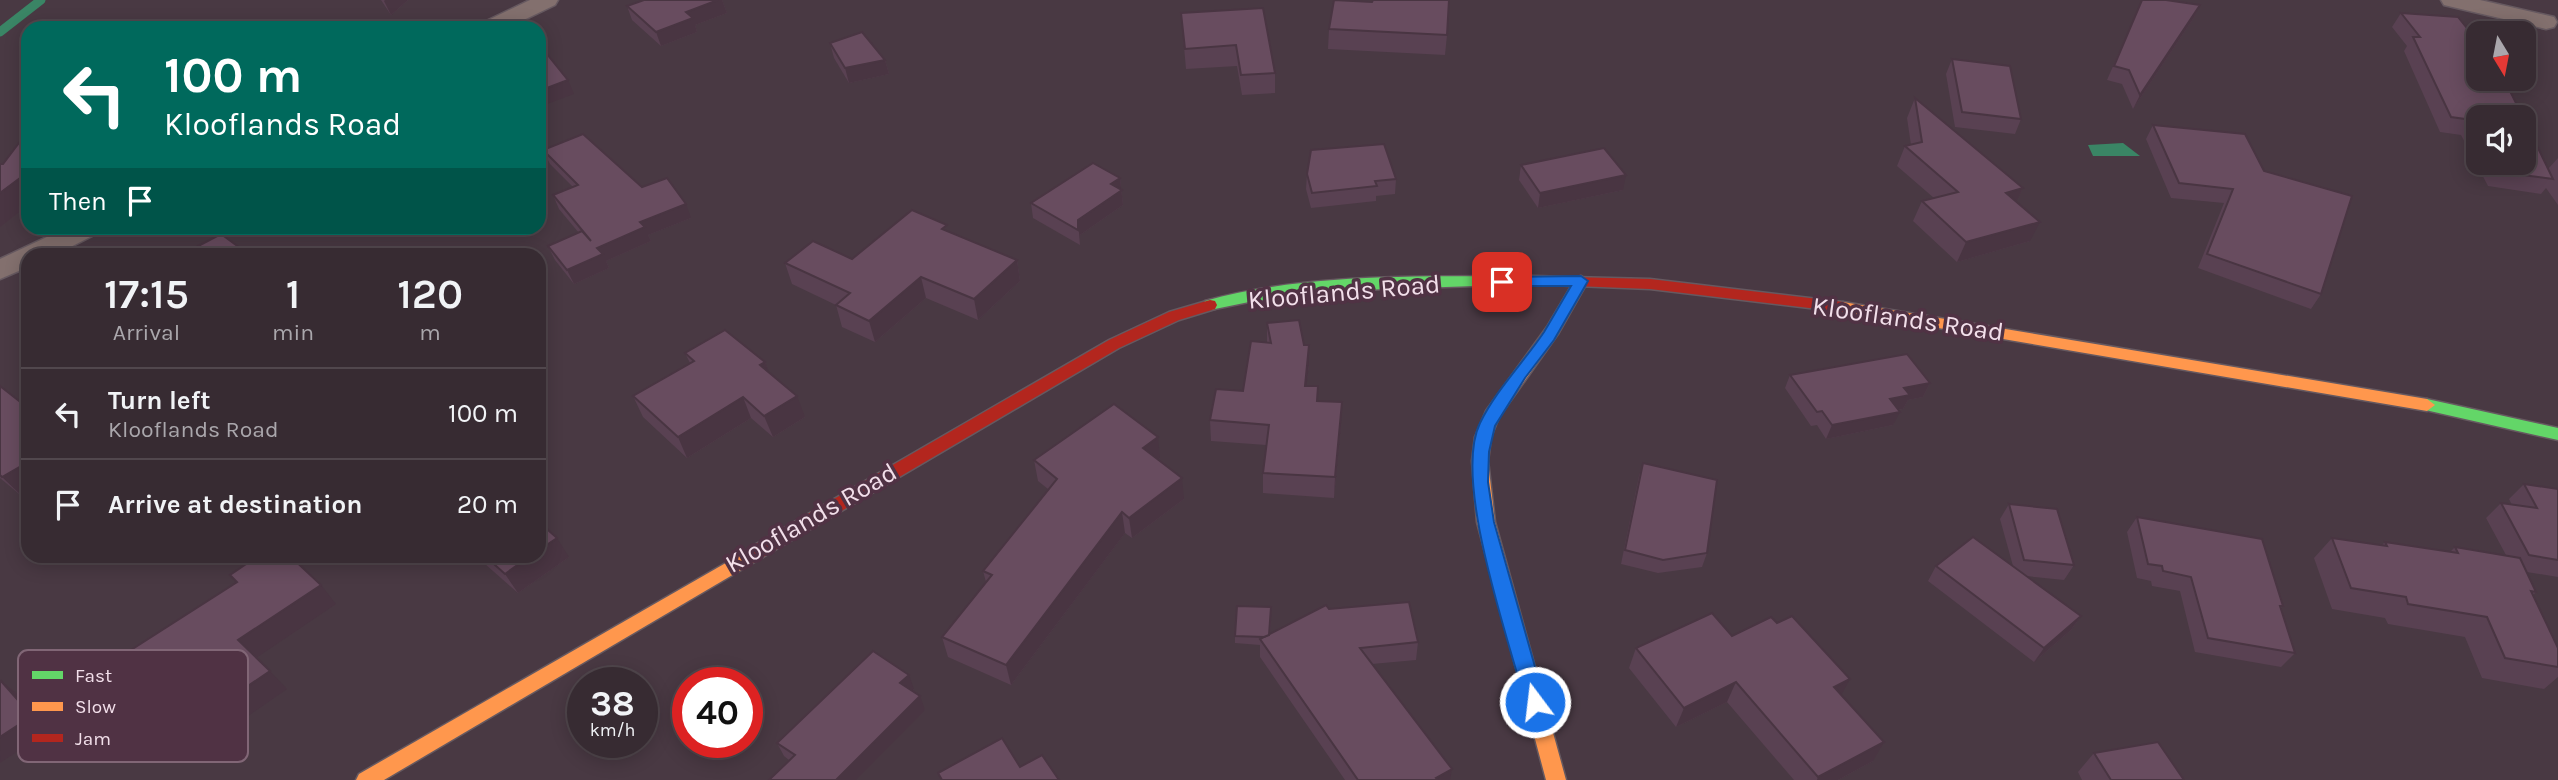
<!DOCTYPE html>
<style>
:root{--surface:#372b32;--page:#42373e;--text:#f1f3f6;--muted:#aaa7ac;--line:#51474d}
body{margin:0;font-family:Karla,sans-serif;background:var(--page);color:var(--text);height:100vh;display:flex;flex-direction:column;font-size:26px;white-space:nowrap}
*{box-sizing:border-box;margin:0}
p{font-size:23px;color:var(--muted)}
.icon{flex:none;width:38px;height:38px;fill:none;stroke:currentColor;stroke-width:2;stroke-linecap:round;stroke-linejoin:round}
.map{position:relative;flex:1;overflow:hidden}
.side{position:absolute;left:21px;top:248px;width:525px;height:315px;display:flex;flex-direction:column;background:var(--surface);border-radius:21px;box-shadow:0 4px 18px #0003,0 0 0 2px var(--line)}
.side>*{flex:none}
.banner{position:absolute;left:21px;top:21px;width:525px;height:214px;border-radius:21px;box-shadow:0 4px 18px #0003,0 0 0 2px var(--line);background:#00695c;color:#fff;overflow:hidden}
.needle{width:46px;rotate:170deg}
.buttons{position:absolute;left:2466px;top:21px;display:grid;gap:14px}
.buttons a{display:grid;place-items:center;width:70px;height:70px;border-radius:14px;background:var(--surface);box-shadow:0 4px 18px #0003,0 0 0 2px var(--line);font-size:35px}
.speed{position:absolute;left:567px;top:667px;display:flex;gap:14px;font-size:35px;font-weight:700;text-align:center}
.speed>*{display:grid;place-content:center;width:91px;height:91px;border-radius:50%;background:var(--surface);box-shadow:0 4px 18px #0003,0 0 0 2px var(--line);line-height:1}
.speed small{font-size:18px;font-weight:400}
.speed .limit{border:10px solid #d22;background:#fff;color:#111}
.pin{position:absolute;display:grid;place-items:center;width:60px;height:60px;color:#fff;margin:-30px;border-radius:14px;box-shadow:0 4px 10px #0006}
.me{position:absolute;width:77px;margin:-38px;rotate:345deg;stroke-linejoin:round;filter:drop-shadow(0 0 5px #0008)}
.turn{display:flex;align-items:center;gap:24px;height:147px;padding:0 28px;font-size:32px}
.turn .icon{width:91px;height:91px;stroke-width:2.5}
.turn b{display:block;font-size:49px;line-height:60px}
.then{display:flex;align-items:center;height:66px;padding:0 28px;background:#0003;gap:14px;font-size:26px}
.eta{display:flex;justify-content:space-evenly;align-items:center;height:119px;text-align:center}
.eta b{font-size:42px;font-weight:600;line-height:49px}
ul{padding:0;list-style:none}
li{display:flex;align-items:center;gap:21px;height:91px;padding:0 28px;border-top:2px solid var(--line)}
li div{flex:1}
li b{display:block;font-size:26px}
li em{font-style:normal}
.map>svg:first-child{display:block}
.water{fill:#3a8565}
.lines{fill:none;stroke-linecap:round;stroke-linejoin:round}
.stream{stroke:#3a8565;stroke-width:9}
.street-casing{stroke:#665960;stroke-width:3}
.fast-casing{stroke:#665960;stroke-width:3}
.slow-casing{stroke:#665960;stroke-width:3}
.jam-casing{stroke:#665960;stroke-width:3}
.street{fill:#83706e;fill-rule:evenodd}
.fast{fill:#63d668;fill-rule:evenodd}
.slow{fill:#ff974d;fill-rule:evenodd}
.jam{fill:#b3261e;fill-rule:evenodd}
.wall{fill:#594152}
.shaded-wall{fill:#493542}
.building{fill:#684c5f;stroke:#493542;stroke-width:2}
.route{fill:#1a73e8;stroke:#114b97;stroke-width:2}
.labels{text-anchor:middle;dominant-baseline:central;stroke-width:7;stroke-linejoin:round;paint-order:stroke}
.street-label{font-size:26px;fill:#f2dfea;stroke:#503244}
.key{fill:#503244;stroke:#816676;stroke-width:2}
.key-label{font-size:19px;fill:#f2dfea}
</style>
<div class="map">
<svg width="2558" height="780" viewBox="0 0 2558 780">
<rect width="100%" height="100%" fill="#493943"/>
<path class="water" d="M 2123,143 L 2140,156 L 2093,156 L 2088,145 Z"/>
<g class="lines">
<path class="stream" d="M 0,32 L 41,0"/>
<g class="street-casing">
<g id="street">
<path d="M 530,0 L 558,0 L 555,5 L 507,28 L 479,28 L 482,23 Z"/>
<path d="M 2441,0 L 2480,0 L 2554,17 L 2557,22 L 2554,27 L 2546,29 L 2444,5 Z"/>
<path d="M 66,228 L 100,228 L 96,234 L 53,256 L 28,256 L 28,267 L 0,279 L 0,259 Z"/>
</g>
</g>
<g class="fast-casing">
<g id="fast">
<path d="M 1531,276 L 1536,278 L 1538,281 L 1536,284 L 1329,291 L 1249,302 L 1210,310 L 1203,305 L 1205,301 C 1310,272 1423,277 1531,276 Z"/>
<path d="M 2427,399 L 2558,428 L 2558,440 L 2421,409 L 2419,405 L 2421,401 Z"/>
</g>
</g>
<g class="slow-casing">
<g id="slow">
<path d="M 1581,276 L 1588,281 L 1558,334 L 1499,417 L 1491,437 L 1488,461 L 1495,522 L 1566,780 L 1546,780 L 1477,522 L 1472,461 L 1475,437 L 1486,411 L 1547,327 L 1576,278 Z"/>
<path d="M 1843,302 L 2427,399 L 2435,405 L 2427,411 L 1838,311 L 1836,307 Z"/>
<path d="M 757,545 L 763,547 L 766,552 L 763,557 L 384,780 L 356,780 L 359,774 Z"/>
</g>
</g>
<g class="jam-casing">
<g id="jam">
<path d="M 1531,276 L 1650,279 L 1843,302 L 1850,307 L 1843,312 L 1650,289 L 1526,284 L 1524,281 L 1526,278 Z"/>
<path d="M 1210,300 L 1215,301 L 1217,305 L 1215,309 L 1179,320 L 1119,348 L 763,557 L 757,559 L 751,557 L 748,552 L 751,547 L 1109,340 L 1169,312 Z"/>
</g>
</g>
<use href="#street" class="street"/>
<use href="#fast" class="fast"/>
<use href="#slow" class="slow"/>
<use href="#jam" class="jam"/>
</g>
<g class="wall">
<path d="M 381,0 L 408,0 L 391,15 Z"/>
<path d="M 644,0 L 722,0 L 727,13 L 695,25 L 697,32 L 661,46 L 632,20 L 627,6 Z"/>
<path d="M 2142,0 L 2200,5 L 2193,19 L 2133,109 L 2122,84 L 2107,80 Z"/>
<path d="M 1372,2 L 1447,35 L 1445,55 L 1328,49 L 1329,29 Z"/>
<path d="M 1263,8 L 1275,73 L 1275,93 L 1242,95 L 1237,66 L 1186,69 L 1181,13 Z"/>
<path d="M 2401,13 L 2458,17 L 2478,117 L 2478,163 L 2524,163 L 2548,169 L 2558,158 L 2558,205 L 2546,188 L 2541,194 L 2488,186 L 2461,135 L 2440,132 L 2404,51 L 2407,46 L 2392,27 Z"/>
<path d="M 830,43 L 885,60 L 889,74 L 849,83 L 834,58 Z"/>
<path d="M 1952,59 L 2021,119 L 2015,134 L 1955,127 L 1946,74 Z"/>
<path d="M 1915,98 L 2023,188 L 2016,201 L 2030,241 L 1957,262 L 1913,221 L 1922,201 L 1934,198 L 1897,166 L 1905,146 L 1911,145 L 1907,118 Z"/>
<path d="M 2153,125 L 2245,134 L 2321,294 L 2311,309 L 2198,268 L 2224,203 L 2171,198 L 2146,139 Z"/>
<path d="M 543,150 L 642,187 L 691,218 L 648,235 L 651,241 L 606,261 L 609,268 L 574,284 L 555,260 L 548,246 L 579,233 L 559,209 L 553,195 L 573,187 L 550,164 Z"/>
<path d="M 1521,165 L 1623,190 L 1538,208 L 1519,180 Z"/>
<path d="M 1307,174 L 1396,179 L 1395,194 L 1376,196 L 1376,201 L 1311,208 L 1306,189 Z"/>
<path d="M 1120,178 L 1123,205 L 1080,235 L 1080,245 L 1033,218 L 1031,203 Z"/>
<path d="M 948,232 L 1017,260 L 1020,281 L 978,320 L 926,298 L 875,342 L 842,327 L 836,305 L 792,284 L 785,263 L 852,259 Z"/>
<path d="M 1267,323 L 1309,365 L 1306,386 L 1318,386 L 1318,401 L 1341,423 L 1334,498 L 1263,493 L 1263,473 L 1266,445 L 1211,441 L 1210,420 L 1243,391 L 1267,342 Z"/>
<path d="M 685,353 L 765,362 L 768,372 L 805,417 L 773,437 L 751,418 L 687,458 L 643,417 L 633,396 L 690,363 Z"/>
<path d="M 1790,375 L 1930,383 L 1923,397 L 1908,400 L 1903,409 L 1898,410 L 1893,425 L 1826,439 L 1817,425 L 1811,426 L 1785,388 Z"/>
<path d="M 0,386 L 28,408 L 28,495 L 24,498 L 0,478 Z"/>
<path d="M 1160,458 L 1158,459 L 1184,499 L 1132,538 L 1125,533 L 1011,685 L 948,657 L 942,637 L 986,582 L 983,571 L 1048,489 L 1038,481 L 1034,460 Z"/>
<path d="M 1643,463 L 1707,553 L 1702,567 L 1658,573 L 1621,564 L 1639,476 Z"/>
<path d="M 2524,484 L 2558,489 L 2558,577 L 2527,572 L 2536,592 L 2533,595 L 2558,648 L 2558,677 L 2544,689 L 2482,678 L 2465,637 L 2388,624 L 2385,618 L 2332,609 L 2314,558 L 2332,538 L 2381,546 L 2385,542 L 2450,552 L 2455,547 L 2506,555 L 2486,518 L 2501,503 L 2512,505 L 2509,499 Z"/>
<path d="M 2009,504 L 2074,565 L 2064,580 L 2026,576 L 2081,616 L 2071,630 L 2034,662 L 1928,581 L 1936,566 L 2013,566 L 2000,519 Z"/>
<path d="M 2137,517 L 2283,606 L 2281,608 L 2295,653 L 2281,667 L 2195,652 L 2180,591 L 2152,586 L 2151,581 L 2137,578 L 2127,532 Z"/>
<path d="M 476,556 L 539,556 L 569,557 L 518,593 Z"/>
<path d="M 1329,609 L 1418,642 L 1416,660 L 1372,664 L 1450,780 L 1345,780 L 1260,657 L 1260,645 L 1235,643 L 1235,636 L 1271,615 L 1270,634 Z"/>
<path d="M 1732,636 L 1841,695 L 1873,761 L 1838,780 L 1794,780 L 1727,702 L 1676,727 L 1629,668 L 1636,648 Z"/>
<path d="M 914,689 L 912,691 L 925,710 L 789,760 L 784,756 L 777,743 Z"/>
<path d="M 2094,753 L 2184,780 L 2082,780 L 2078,772 Z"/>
</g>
<g class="shaded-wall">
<path d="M 385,0 L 408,0 L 391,15 L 384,1 Z"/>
<path d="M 718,0 L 722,0 L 727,13 L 695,25 L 697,32 L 661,46 L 656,32 L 686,12 Z"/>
<path d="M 2200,5 L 2193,19 L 2133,109 L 2140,95 Z"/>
<path d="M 885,60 L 889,74 L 849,83 L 845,68 Z"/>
<path d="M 568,80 L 574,94 L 539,107 L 539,91 Z"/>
<path d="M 28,172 L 28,205 L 0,227 L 0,193 Z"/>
<path d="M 1626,175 L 1623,190 L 1538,208 L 1540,193 Z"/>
<path d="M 1120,178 L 1123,205 L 1080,235 L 1080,245 L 1078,220 L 1111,184 Z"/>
<path d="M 2023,188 L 2013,208 L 2006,193 Z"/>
<path d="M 686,204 L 691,218 L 648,235 L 651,241 L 606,261 L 609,268 L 574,284 L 567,270 L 597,248 L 640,222 Z"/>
<path d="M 2040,222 L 2030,241 L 1957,262 L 1966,242 Z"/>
<path d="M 1017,260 L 1020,281 L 978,320 L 974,299 Z"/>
<path d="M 921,277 L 926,298 L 875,342 L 869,321 Z"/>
<path d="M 1309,345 L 1309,365 L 1304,406 L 1305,386 Z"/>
<path d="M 765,362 L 773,383 L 760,365 Z"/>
<path d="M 1930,383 L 1923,397 L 1908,400 L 1903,409 L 1884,412 L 1890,399 L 1904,388 Z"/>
<path d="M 797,396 L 805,417 L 773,437 L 764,416 Z"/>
<path d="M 743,397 L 751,418 L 687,458 L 678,437 Z"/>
<path d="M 1342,402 L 1341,423 L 1334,498 L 1335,477 Z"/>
<path d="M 1900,412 L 1893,425 L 1826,439 L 1832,425 Z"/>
<path d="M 1158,437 L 1160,458 L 1145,469 L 1143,448 Z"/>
<path d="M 28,462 L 28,495 L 24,498 L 2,477 Z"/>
<path d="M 1182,478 L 1184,499 L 1132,538 L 1129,518 Z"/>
<path d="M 1122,512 L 1125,533 L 1011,685 L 1006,665 Z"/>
<path d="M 557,538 L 569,557 L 518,593 L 505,574 L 530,556 L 539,556 L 539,550 Z"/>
<path d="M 321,585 L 336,604 L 256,658 L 238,640 Z"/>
<path d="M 2081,616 L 2071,630 L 2034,662 L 2044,648 Z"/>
<path d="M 270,671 L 287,689 L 211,742 L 192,724 Z"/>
<path d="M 909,675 L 914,689 L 905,697 L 900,683 Z"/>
<path d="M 1850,679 L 1839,699 L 1834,687 Z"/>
<path d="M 1,681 L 19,695 L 50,730 L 0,763 Z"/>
<path d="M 1736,682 L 1727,702 L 1676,727 L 1684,708 Z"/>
<path d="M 920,696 L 925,710 L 856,780 L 836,780 Z"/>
<path d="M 1884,742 L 1873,761 L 1838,780 L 1817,780 L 1818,777 Z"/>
<path d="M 1452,769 L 1450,780 L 1436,780 L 1436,778 Z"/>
</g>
<g class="building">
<path d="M 644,0 L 718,0 L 686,12 L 693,18 L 656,32 L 627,6 Z"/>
<path d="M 1334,0 L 1372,2 L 1373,0 L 1449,0 L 1447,35 L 1329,29 Z"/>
<path d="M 2142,0 L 2166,0 L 2200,5 L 2140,95 L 2129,70 L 2114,66 Z"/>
<path d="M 1263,8 L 1275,73 L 1241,75 L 1236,45 L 1185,49 L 1181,13 Z"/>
<path d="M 2401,13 L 2458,17 L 2478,42 L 2478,79 L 2504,79 L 2523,117 L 2478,117 L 2478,132 L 2472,120 L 2451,117 L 2413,37 L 2420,37 Z"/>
<path d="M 862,32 L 885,60 L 845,68 L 830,43 Z"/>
<path d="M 539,44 L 568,80 L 539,91 Z"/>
<path d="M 1952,59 L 2010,66 L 2021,119 L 1962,112 Z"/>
<path d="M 1915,98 L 2023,188 L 2006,193 L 2040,222 L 1966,242 L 1922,201 L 1958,192 L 1905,146 L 1922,142 Z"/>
<path d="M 2524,119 L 2553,179 L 2499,172 L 2494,163 L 2524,163 Z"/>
<path d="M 2153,125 L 2245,134 L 2264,171 L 2352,196 L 2321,294 L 2207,254 L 2233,189 L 2179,183 Z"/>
<path d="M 28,131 L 28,172 L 0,193 L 0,164 L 3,164 Z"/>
<path d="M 583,134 L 642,187 L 667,178 L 686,204 L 640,222 L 645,227 L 597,248 L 603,254 L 567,270 L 548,246 L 582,231 L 591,241 L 553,195 L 578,185 L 543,150 Z"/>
<path d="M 1384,144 L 1396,179 L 1375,181 L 1377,186 L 1312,193 L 1307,174 L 1311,150 Z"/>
<path d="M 1604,148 L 1626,175 L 1540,193 L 1521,165 Z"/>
<path d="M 1093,163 L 1120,178 L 1111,184 L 1122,190 L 1078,220 L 1078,230 L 1031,203 Z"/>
<path d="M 912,210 L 947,225 L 942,229 L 1017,260 L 974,299 L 921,277 L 869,321 L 836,305 L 850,293 L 785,263 L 813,241 L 852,259 Z"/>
<path d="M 221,234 L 251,256 L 184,256 L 183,254 Z"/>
<path d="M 1299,320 L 1304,345 L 1309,345 L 1305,386 L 1318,386 L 1317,401 L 1342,402 L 1335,477 L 1263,473 L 1269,425 L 1210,420 L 1216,389 L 1243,391 L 1251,341 L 1271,343 L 1267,323 Z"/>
<path d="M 725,330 L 765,362 L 760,365 L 797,396 L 764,416 L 743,397 L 678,437 L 633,396 L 694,361 L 685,353 Z"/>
<path d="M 1907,354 L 1930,383 L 1904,388 L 1910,395 L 1890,399 L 1900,412 L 1832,425 L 1822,411 L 1817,412 L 1790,375 Z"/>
<path d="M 0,386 L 28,408 L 28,462 L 2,477 L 0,475 Z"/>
<path d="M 1114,404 L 1158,437 L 1143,448 L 1182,478 L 1129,518 L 1122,512 L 1006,665 L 942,637 L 992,575 L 983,571 L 1057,479 L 1034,460 Z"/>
<path d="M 1643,463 L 1717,480 L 1707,553 L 1663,560 L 1625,550 Z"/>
<path d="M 2524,484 L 2558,489 L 2558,560 L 2529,555 L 2501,503 L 2537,508 Z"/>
<path d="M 2009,504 L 2057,509 L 2074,565 L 2024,560 Z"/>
<path d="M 2137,517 L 2262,539 L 2283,606 L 2280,606 L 2295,653 L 2208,638 L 2191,577 L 2163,571 L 2162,566 L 2148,564 Z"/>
<path d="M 539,522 L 557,538 L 539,550 Z"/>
<path d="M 1973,537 L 2081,616 L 2044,648 L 1936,566 Z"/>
<path d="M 2332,538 L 2387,546 L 2385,542 L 2458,553 L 2455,547 L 2520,558 L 2536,592 L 2531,591 L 2558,648 L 2558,667 L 2505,658 L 2487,617 L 2408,604 L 2406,597 L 2351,588 Z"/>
<path d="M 258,556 L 290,556 L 321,585 L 238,640 L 270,671 L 192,724 L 165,695 L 169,692 L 131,650 L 237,582 L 230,575 Z"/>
<path d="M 485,556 L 530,556 L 505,574 Z"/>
<path d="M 1409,602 L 1418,642 L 1360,648 L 1452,769 L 1436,778 L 1438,780 L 1358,780 L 1260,639 L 1326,605 L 1329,609 Z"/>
<path d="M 1237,606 L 1271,607 L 1269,635 L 1264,637 L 1235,636 Z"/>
<path d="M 1712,613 L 1732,636 L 1771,617 L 1777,623 L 1792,616 L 1850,679 L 1834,687 L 1884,742 L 1818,777 L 1736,682 L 1684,708 L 1636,648 Z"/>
<path d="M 873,651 L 909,675 L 900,683 L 920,696 L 836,780 L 769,780 L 795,755 L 777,743 Z"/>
<path d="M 1,681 L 32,716 L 0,737 L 0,682 Z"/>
<path d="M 1002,738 L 1020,767 L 1042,755 L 1059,780 L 942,780 L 938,773 Z"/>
<path d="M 2158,742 L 2184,780 L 2111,780 L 2094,753 Z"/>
</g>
<path class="route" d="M 1581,276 L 1588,281 L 1554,340 L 1525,378 L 1495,426 L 1489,452 L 1488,482 L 1494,522 L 1545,702 L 1542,708 L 1535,711 L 1528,708 L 1525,702 C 1509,640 1452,480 1480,423 C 1496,390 1523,363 1544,332 C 1553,317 1562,301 1571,286 L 1502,286 L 1494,282 L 1502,277 Z"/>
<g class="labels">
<g class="street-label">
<text transform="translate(1344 292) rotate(-5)">Klooflands Road</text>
<text transform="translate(1908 319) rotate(8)">Klooflands Road</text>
<text transform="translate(811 518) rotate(-30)">Klooflands Road</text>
</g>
</g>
<rect x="18" y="650" width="230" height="112" rx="10" class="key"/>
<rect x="32" y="671" width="31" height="8" fill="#63d668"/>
<rect x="32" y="702" width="31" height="9" fill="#ff974d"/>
<rect x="32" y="734" width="31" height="8" fill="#b3261e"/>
<g class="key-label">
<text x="75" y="682">Fast</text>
<text x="75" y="713">Slow</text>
<text x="75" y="745">Jam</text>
</g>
</svg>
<div class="buttons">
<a><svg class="needle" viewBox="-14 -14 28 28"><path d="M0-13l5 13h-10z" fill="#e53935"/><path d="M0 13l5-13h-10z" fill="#aaa7ac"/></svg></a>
<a><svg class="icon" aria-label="sound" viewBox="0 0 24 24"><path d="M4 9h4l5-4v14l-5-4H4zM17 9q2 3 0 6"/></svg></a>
</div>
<div class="speed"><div>38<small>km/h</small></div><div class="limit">40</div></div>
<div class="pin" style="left:1502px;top:282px;background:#d93025"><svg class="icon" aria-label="arrive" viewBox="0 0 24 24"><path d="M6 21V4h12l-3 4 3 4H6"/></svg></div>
<svg class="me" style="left:1535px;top:702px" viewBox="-20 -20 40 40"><circle r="17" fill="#1a73e8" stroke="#fff" stroke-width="3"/><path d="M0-11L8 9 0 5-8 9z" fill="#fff"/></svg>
<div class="banner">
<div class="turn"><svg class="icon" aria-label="left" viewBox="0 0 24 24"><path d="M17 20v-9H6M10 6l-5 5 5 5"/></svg><div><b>100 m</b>Klooflands Road</div></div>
<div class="then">Then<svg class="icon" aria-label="arrive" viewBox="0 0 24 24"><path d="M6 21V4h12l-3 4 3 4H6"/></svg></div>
</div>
<section class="side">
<div class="eta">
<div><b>17:15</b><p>Arrival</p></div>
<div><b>1</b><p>min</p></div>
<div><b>120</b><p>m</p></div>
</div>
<ul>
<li><svg class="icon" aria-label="left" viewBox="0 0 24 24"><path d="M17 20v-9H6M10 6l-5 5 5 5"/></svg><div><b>Turn left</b><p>Klooflands Road</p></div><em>100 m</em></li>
<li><svg class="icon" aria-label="arrive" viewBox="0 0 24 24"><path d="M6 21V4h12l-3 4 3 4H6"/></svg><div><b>Arrive at destination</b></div><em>20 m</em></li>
</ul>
</section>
</div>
